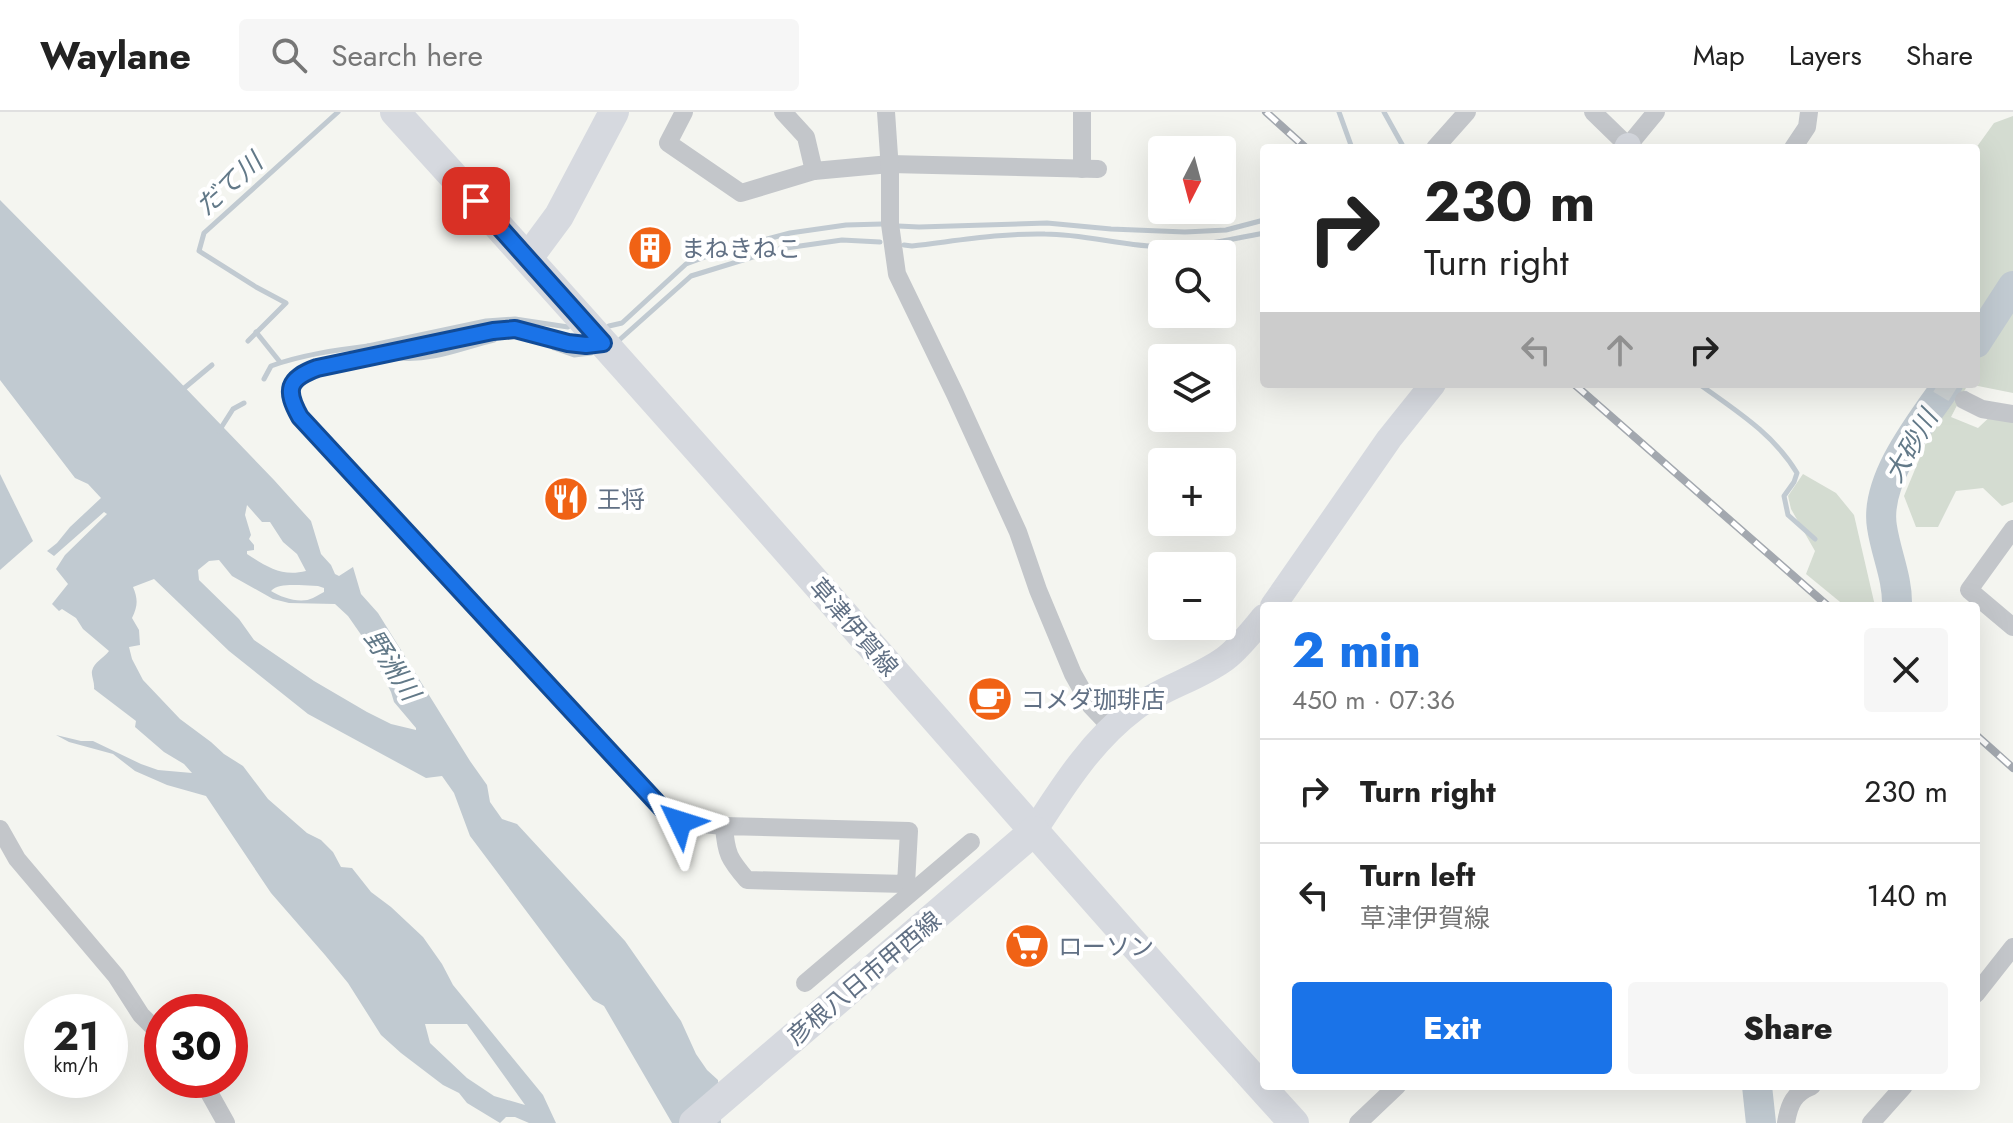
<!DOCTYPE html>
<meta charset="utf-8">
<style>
:root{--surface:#fff;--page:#f6f6f6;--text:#222;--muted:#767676;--line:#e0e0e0;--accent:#1a73e8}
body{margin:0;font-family:Jost,"Noto Sans JP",sans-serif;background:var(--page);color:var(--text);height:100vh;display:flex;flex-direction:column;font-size:30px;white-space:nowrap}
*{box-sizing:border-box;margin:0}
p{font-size:26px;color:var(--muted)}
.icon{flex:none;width:44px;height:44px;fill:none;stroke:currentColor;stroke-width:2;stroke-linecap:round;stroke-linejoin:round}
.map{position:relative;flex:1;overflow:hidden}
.side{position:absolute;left:1260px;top:490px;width:720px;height:488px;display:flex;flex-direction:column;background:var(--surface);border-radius:8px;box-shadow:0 8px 32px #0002}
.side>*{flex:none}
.banner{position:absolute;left:1260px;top:32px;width:720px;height:244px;border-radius:8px;box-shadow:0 8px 32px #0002;background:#fff;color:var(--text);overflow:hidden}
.needle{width:52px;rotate:186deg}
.controls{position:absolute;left:1148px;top:24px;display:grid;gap:16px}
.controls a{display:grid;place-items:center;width:88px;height:88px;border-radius:8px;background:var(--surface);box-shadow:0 8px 32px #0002;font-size:40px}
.speed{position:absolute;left:24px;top:882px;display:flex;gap:16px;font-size:40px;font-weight:700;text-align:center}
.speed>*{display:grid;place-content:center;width:104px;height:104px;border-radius:50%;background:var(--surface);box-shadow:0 8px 32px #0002;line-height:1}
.speed small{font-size:20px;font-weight:400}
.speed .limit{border:12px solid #d22;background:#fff;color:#111}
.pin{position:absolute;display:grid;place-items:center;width:68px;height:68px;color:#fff;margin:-34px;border-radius:16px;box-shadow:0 4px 12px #0006}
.me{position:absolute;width:88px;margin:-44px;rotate:311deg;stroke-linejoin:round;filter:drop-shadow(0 0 6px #0008)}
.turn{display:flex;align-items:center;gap:28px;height:168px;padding:0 32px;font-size:36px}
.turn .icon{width:104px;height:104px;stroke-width:2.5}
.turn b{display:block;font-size:56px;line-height:68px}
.lanes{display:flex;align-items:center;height:76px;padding:0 32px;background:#0003;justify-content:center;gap:40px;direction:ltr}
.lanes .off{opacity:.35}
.round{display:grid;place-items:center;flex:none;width:84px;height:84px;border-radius:8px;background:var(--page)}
.summary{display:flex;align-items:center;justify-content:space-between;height:136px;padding:0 32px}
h1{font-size:48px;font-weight:800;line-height:60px;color:var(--accent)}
.primary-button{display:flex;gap:16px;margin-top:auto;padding:16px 32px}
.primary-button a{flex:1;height:92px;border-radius:8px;background:var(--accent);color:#fff;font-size:32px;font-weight:800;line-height:92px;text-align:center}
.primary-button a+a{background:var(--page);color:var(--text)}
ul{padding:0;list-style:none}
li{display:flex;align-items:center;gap:24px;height:104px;padding:0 32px;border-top:2px solid var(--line)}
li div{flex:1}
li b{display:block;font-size:30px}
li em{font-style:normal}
header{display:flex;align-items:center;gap:48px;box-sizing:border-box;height:112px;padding:0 40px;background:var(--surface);border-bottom:2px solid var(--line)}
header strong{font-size:38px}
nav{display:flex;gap:44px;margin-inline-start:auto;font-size:28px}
.search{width:560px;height:72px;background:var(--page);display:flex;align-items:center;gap:20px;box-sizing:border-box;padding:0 28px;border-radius:8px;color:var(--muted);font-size:30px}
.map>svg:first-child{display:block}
.green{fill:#d4dcd1}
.water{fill:#c1cad1;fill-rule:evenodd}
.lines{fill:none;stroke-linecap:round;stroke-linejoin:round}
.stream{stroke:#c1cad1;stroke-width:5}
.river{stroke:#c1cad1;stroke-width:30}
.street-tunnel{stroke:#cfd4d5;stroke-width:18;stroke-dasharray:18 9;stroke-linecap:butt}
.street{stroke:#c3c6ca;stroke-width:18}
.secondary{stroke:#d6d9df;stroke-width:26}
.primary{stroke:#d6d9df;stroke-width:30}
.rail-casing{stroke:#a3a8af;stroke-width:8}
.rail{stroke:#fff;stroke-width:5;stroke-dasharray:15;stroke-linecap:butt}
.route-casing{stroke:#114b97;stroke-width:20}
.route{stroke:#1a73e8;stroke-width:14}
.labels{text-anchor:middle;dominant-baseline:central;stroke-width:8;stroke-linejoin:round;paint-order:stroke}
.poi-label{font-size:24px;fill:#617084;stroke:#fff;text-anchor:start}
.street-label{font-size:24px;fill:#617084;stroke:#fff}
.water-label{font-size:26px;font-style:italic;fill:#627988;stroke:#fff}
</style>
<header>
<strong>Waylane</strong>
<div class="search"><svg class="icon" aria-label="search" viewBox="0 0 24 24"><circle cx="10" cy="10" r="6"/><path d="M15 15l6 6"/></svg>Search here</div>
<nav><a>Map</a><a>Layers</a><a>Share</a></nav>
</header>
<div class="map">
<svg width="2013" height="1011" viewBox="0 0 2013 1011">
<rect width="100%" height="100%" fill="#f4f5f0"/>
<g class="green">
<path d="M 2013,4 L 2013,281 L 1968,272 L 1951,305 L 1978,316 L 1995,300 L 2013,303 L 2013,390 L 2002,394 L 1983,376 L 1956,379 L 1938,415 L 1916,415 L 1904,384 L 1930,321 L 1955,272 L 1976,272 L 1976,36 L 1994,11 Z"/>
<path d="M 1803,362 L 1836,381 L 1854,403 L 1875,494 L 1845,494 L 1806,462 L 1815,439 L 1791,397 L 1788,384 Z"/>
</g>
<g class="water">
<path d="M 0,88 L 173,263 L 274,368 L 311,409 L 321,442 L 331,453 L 335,462 L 339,464 L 353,455 L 361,482 L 378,501 L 470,649 L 487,673 L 490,690 L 502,707 L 517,712 L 625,829 L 681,909 L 696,942 L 707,958 L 718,968 L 721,1011 L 672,1011 L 604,894 L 593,888 L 470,724 L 454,681 L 442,664 L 426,666 L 308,602 L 229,539 L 154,467 L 133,475 C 138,487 138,494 132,506 L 139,518 L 140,533 L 129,535 L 132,547 L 143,568 L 180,607 L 211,630 L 224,642 L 243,654 L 268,687 L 307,721 L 321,728 L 333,740 L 341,755 L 352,756 L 371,780 L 391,795 L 423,825 L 442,852 L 453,873 L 543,983 L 556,1011 L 529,1011 L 515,1005 L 506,1005 L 500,1011 L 467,991 L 459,981 L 443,973 L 401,941 L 381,923 L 348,871 L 325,843 L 271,781 L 206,684 L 167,673 L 135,659 L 113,642 L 69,630 L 56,623 L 81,629 L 93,629 L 141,652 L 158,658 L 192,661 L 184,652 L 164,640 L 135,615 L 136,609 L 94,577 C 95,571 91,564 92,559 C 94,550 104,546 109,539 L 83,517 L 76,506 L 62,497 L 59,499 L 52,492 L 68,472 L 56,457 L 65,443 L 107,402 L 104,400 L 54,444 L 47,439 L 57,431 L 70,415 L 101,386 L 88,372 L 75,366 L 0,268 ZM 247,393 L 262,410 L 270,410 L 283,430 L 297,442 L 306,459 C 282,465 267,455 247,442 L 247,439 L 254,438 L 254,433 L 249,427 L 251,423 L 245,403 ZM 219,448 L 232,464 L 273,487 L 289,491 L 335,492 L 348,504 L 364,527 L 391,580 L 394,590 L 416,616 L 416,618 L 391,612 L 367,600 L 314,569 L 254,528 L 239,507 L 199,468 L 198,458 L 209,449 ZM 299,473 L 318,474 L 324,476 L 324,480 C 320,482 317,484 313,486 C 301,492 282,486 271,479 C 277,472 290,473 299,473 ZM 425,912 L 467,912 L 525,993 L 494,984 L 467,966 L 430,931 Z"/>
<path d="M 0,362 L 33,429 L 0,458 Z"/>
</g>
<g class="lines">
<g class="stream">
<path d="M 1339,0 L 1352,36"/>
<path d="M 1384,0 L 1404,36"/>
<path d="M 898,114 L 919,115 L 1047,111 L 1111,117 L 1185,120 L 1226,118 L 1264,108"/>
<path d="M 904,133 L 912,134 C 956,129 1000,121 1045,122 C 1086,122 1126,135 1167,135 C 1199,135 1232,127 1264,121"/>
<path d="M 609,214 L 622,211 L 686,152 L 721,139 L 790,121 L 846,113 L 882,112"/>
<path d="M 256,220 L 280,250"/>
<path d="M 248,229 L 286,191 L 256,175 L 199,139 L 204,121 L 338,0"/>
<path d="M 617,230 L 691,164 L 779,137 L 842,128 L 880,130"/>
<path d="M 368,234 L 486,209 L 515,207 L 568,215"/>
<path d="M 554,236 L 574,243 L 591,241"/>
<path d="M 399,246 C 433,249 461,236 494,228"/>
<path d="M 264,267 L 271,254 C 301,243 336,238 368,234"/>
<path d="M 1699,272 C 1735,298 1774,322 1797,361 L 1794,370 L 1784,384 L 1788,403 L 1815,427"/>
<path d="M 182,278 L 212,253"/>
<path d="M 219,319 L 233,297 L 244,291"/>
</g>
<g class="river">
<path d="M 1976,231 L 2013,174"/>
<path d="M 1897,494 C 1898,467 1886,442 1882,415 C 1874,368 1922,309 1948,272"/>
<path d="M 1757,974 L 1761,1011"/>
</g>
<path class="street-tunnel" d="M 1938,272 L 1964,288"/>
<g class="street">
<path d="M 684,0 L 668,31 L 741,81 L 814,59 L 890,52 L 1098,57"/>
<path d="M 783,0 L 806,25 L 814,59"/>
<path d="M 886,0 L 890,58 L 890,112 L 897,162 L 955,282 L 1018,420 L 1038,478 L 1073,562 L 1091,594 L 1111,615"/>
<path d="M 1593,0 L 1630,36"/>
<path d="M 1628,34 L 1656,0"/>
<path d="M 1435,36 L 1467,0"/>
<path d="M 1793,36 L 1807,15 L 1809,0"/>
<path d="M 1082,57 L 1082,0"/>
<path d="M 603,231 L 586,233 L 568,231 L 515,217 L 493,219 L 317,256 C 287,267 285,278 300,305 L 671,706 L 680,710 L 724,714"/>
<path d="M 1964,288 L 1982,297 L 2013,302"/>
<path d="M 2013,417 L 1969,478 L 2013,515"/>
<path d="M 724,714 L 909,719 L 906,772 L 747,768 C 729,747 726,742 724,714 Z"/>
<path d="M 0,717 L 17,747 L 116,864 L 141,903 L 162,924"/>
<path d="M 805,871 L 971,730"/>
<path d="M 1976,882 L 2013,835"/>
<path d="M 202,968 L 226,1011"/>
<path d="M 1358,1011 L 1397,974"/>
<path d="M 1786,1011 C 1789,992 1794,981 1812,974"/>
<path d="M 1871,1011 L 1904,974"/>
</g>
<g class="secondary">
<path d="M 1627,36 L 1628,34"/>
<path d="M 1273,494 L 1389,327 L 1433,272"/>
<path d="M 1034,719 C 1063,674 1092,628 1135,596 C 1163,575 1198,567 1226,546 C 1240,535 1253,518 1264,505"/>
</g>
<g class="primary">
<path d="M 395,0 C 557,178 716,357 875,538 C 1014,696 1152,855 1294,1011"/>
<path d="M 528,146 L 559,104 L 614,0"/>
<path d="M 694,1011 L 1034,719"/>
</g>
<g class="rail-casing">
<g id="rail">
<path d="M 1266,0 L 1306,36"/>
<path d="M 1574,272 L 1828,494"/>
<path d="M 1976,623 L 2013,656"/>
</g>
</g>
<use href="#rail" class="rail"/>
</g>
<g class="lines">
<g class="route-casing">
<path id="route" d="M 476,89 L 603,231 L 586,233 L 568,231 L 515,217 L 493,219 L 317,256 C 287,267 285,278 300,305 L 671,706 L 680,710"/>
</g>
<use href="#route" class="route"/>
</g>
<defs>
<g id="building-disc" transform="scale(2.3)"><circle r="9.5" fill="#f06215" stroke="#fff"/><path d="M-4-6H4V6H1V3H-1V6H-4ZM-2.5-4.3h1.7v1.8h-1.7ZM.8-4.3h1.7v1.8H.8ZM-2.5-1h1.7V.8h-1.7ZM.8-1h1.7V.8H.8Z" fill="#fff"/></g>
<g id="restaurant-disc" transform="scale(2.3)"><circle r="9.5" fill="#f06215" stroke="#fff"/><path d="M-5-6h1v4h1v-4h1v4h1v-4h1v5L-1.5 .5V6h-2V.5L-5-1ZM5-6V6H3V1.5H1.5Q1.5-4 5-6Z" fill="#fff"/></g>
<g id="cafe-disc" transform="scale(2.3)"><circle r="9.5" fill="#f06215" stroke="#fff"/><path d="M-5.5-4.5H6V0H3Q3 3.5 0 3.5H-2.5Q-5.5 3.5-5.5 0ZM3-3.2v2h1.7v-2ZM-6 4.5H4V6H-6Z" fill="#fff"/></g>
<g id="supermarket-disc" transform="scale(2.3)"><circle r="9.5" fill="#f06215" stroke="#fff"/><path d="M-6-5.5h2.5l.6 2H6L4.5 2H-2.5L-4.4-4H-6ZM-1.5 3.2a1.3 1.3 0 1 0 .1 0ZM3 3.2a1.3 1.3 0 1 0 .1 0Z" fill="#fff"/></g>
</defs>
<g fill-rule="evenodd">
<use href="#building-disc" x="650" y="136"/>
<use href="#restaurant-disc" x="566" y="387"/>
<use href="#cafe-disc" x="990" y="587"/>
<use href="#supermarket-disc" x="1027" y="834"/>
</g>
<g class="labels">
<g class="poi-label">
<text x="681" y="136">まねきねこ</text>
<text x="597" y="387">王将</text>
<text x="1021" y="587">コメダ珈琲店</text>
<text x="1058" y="834">ローソン</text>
</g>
<g class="street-label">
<text transform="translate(854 515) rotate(49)">草津伊賀線</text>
<text transform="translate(864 866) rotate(-40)">彦根八日市甲西線</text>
</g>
<g class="water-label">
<text transform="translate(229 72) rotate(-42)">だて川</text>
<text transform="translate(1911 334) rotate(-60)">大砂川</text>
<text transform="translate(392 553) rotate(57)">野洲川</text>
</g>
</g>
</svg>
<div class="controls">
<a><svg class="needle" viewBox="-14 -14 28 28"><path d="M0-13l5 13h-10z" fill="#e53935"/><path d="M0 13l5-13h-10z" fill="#767676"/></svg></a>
<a><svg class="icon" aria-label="search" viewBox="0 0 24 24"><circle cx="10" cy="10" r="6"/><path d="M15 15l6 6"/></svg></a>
<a><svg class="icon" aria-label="layers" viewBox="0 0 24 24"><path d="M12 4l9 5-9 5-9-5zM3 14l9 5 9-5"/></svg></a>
<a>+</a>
<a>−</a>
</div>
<div class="speed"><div>21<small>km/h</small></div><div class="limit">30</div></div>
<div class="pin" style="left:476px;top:89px;background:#d93025"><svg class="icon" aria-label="arrive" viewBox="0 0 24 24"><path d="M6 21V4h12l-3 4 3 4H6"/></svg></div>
<svg class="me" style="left:680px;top:710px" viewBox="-20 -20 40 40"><path d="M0-17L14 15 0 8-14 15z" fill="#1a73e8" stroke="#fff" stroke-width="4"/></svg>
<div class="banner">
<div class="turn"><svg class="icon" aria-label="right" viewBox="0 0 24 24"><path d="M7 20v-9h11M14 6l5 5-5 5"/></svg><div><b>230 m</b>Turn right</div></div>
<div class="lanes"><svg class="icon off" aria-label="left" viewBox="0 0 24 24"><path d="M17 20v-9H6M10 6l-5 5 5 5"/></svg><svg class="icon off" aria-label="ahead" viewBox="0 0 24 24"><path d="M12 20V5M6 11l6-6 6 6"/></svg><svg class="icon" aria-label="right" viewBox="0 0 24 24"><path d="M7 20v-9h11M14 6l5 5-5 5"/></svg></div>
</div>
<section class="side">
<div class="summary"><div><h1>2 min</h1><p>450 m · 07:36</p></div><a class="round"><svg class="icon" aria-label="close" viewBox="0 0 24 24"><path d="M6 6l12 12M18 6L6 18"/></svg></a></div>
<ul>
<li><svg class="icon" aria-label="right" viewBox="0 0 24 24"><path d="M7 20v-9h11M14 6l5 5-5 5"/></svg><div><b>Turn right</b></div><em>230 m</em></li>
<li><svg class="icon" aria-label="left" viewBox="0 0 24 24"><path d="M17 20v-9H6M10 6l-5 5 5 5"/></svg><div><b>Turn left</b><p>草津伊賀線</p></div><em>140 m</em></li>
</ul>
<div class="primary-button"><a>Exit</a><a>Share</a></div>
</section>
</div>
